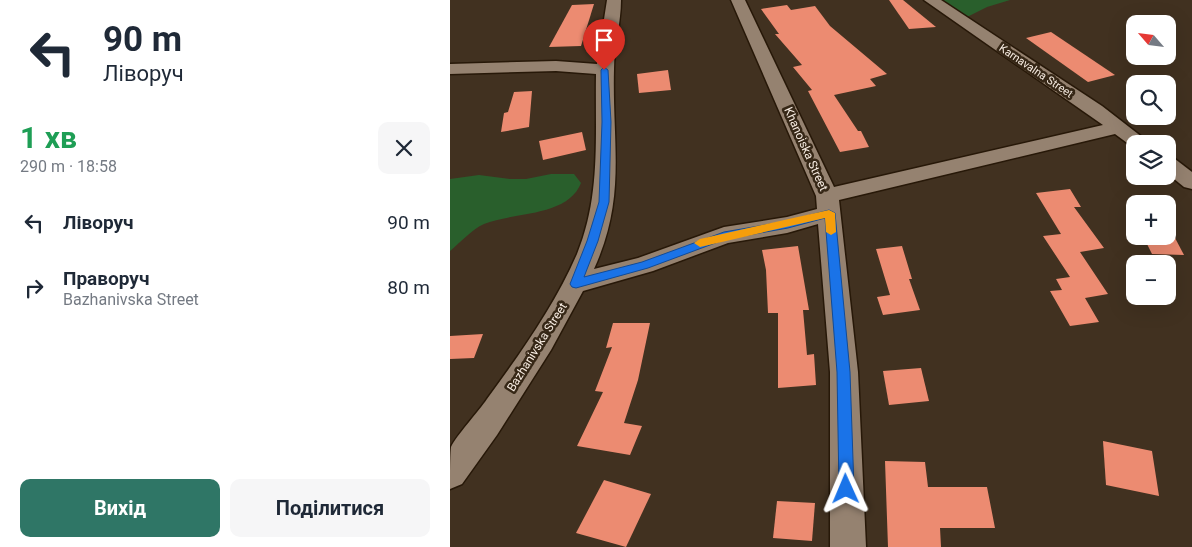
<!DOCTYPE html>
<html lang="uk">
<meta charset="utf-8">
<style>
:root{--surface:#fff;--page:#f6f6f7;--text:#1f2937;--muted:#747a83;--accent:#2f7666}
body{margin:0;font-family:Roboto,sans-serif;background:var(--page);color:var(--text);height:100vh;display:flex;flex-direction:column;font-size:19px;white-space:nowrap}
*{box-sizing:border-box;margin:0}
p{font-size:16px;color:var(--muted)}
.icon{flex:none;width:28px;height:28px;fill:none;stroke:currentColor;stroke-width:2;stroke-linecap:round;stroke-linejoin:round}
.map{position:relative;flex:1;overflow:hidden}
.drawer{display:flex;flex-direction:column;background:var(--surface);width:450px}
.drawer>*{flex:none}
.top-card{background:#fff;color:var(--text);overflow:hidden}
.needle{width:32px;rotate:298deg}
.tools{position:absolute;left:676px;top:15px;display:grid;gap:10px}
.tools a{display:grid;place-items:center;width:50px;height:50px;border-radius:10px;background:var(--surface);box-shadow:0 5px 20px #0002;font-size:25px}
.pin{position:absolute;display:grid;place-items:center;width:42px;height:42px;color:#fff;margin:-51px -21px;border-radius:50% 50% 50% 0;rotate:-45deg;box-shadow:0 0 5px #0007}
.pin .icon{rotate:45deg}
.me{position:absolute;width:55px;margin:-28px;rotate:359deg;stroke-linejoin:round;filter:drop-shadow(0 0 4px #0008)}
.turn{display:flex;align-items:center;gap:18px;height:105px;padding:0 20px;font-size:22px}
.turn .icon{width:65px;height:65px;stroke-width:2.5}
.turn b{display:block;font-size:35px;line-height:42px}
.round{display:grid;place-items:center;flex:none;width:52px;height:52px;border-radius:10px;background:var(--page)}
.overview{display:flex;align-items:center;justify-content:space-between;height:85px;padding:0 20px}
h1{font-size:30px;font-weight:700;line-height:38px;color:#1e9e55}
.cta{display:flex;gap:10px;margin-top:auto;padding:10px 20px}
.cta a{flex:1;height:58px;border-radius:10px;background:var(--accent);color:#fff;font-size:20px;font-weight:700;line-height:58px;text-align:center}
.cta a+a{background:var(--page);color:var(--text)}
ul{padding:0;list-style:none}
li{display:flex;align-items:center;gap:15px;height:65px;padding:0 20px}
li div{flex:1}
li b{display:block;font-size:19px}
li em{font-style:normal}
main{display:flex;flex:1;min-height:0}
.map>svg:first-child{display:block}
.green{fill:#295f2c}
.building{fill:#ec8b71}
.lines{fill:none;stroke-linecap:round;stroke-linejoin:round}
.minor-casing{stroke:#271808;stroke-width:3}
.minor{fill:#958270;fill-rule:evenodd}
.route{fill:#1a73e8;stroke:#114b97}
.slow{fill:#f59e0b}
.labels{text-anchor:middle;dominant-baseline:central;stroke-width:5;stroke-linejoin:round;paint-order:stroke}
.far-street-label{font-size:11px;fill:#f7ece2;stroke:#362716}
.street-label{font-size:12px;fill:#f7ece2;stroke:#362716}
</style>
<main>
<section class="drawer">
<div class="top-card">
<div class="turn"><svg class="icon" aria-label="left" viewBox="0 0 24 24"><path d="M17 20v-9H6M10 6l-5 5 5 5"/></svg><div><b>90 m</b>Ліворуч</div></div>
</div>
<div class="overview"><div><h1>1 хв</h1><p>290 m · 18:58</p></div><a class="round"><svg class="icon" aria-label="close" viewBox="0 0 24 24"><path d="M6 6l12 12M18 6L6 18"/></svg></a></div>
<ul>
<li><svg class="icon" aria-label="left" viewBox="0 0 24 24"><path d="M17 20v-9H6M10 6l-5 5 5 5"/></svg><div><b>Ліворуч</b></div><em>90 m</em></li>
<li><svg class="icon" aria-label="right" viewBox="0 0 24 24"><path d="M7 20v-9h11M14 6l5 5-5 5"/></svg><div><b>Праворуч</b><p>Bazhanivska Street</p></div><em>80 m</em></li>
</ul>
<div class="cta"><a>Вихід</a><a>Поділитися</a></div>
</section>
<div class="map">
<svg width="742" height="547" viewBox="0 0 742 547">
<rect width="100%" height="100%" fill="#413120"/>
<g class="green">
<path d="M 489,0 L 560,0 L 537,7 L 513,19 Z"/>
<path d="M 101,174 L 124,174 L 131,183 C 118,217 63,212 34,224 C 22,229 10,243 0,251 L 0,179 L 29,175 L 60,179 L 76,179 Z"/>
</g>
<g class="building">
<path d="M 439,0 L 453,0 L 486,27 L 459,29 Z"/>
<path d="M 144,4 L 131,46 L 99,47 L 122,5 Z"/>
<path d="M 337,5 L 341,10 L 365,6 L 380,26 L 437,74 L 420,79 L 426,86 L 384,95 L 408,131 L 411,131 L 419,147 L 390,152 L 358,91 L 362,90 L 343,67 L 352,65 L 325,34 L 329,34 L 311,9 Z"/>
<path d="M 601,32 L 665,75 L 638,82 L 576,38 Z"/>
<path d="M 218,70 L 221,90 L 189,93 L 187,74 Z"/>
<path d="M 82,91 L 79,127 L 51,132 L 54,113 L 58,112 L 64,92 Z"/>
<path d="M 132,132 L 136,150 L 93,160 L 89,141 Z"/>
<path d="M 620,189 L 631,207 L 624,207 L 654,248 L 630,252 L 658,294 L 635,298 L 649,322 L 620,326 L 600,291 L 612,290 L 606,279 L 620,277 L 593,236 L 611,234 L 586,193 Z"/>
<path d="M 693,236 L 724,236 L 734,255 L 702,254 Z"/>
<path d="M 348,246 L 359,310 L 353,310 L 357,355 L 364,354 L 366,385 L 328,388 L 328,313 L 318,313 L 316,270 L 312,250 Z"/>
<path d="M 452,246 L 462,279 L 459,279 L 470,310 L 433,315 L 427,297 L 440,295 L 426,249 Z"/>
<path d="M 163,323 L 200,323 L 188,380 L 174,423 L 192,426 L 180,455 L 127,446 L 153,392 L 145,391 L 162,347 L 156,348 Z"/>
<path d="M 33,334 L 24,358 L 0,359 L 0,336 Z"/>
<path d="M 471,368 L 479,401 L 439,405 L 433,371 Z"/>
<path d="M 653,441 L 702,451 L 709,496 L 656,485 Z"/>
<path d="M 435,461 L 475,462 L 478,487 L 537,487 L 545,528 L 490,528 L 491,547 L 438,547 Z"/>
<path d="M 154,480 L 201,494 L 176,547 L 126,533 Z"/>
<path d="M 327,501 L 365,503 L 362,541 L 323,538 Z"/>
</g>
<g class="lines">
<g class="minor-casing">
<g id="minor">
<path d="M 157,0 L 171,0 C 171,23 164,46 164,69 C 162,145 177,196 144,269 L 188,258 L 274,227 L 337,217 L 367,209 L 366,196 L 281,0 L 295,0 L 384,187 L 653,125 L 474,0 L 491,0 L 652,106 L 701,144 L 685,144 L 684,148 L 665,134 L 389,200 L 408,372 L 416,547 L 380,547 L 380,372 L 368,224 L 337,233 L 278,243 L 203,271 L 133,291 L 101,350 L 47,435 L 12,484 L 0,489 C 0,479 0,455 1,447 C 6,436 29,411 37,399 C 70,354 105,305 127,254 C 151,196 145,136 146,74 L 106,71 L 0,74 L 0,64 L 106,61 L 147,64 Z"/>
<path d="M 718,158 L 725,159 L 742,172 L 742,189 L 734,187 L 718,174 Z"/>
</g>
</g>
<use href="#minor" class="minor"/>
</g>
<path class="route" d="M 154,67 L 158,70 L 161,122 L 159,202 L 148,241 L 134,277 L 192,262 L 274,232 L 338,221 L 379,210 L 385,213 L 400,372 L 404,489 L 402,494 L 396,496 L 391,494 L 389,489 L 387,372 L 375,218 L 338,228 L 276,239 L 198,268 L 126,288 L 122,287 L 120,284 L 137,241 L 149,202 L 152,122 L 151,70 Z"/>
<path class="slow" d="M 379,210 L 385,213 L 386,232 L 381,235 L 376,232 L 375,218 L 250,247 L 244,243 L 250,239 Z"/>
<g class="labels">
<g class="far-street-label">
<text transform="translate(586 71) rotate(34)">Karnavalna Street</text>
</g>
<g class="street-label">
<text transform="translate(356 149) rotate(66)">Khanoiska Street</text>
<text transform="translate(87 347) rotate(-58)">Bazhanivska Street</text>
</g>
</g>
</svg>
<div class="tools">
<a><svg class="needle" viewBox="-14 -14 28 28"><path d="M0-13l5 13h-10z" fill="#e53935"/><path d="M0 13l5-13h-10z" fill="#747a83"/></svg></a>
<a><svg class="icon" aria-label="search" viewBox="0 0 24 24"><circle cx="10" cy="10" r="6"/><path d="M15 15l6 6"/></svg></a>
<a><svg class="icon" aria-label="layers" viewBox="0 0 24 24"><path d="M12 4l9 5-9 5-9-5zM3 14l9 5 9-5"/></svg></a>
<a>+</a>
<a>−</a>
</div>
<div class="pin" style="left:154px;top:70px;background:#d93025"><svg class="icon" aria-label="arrive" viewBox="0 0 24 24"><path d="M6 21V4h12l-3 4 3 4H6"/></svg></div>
<svg class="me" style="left:396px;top:489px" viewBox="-20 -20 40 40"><path d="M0-17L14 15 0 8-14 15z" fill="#1a73e8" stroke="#fff" stroke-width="4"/></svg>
</div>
</main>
